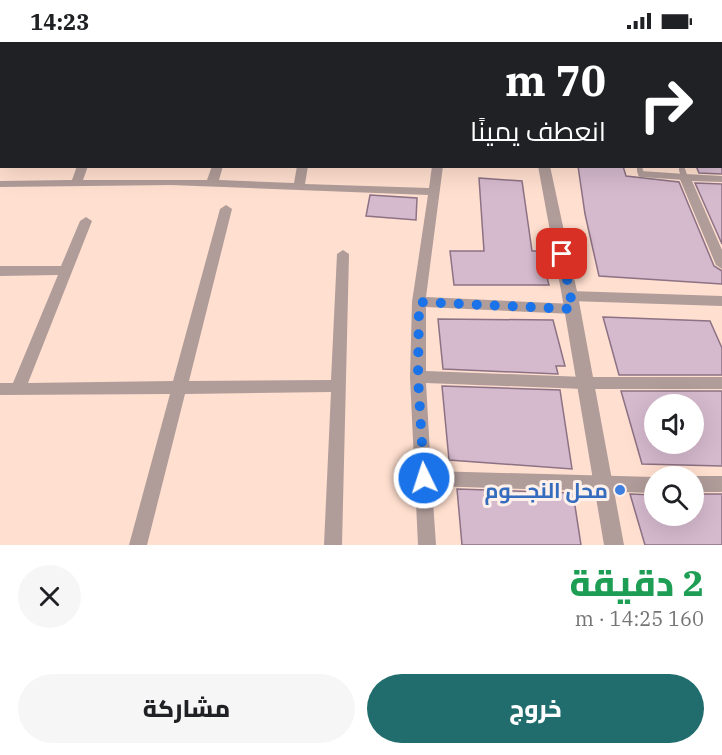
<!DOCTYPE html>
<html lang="ar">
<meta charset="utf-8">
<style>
:root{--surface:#fff;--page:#f6f6f6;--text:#202124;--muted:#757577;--accent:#216c6c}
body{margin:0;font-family:"IBM Plex Serif",Cairo,serif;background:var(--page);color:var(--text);direction:rtl;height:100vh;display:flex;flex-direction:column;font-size:22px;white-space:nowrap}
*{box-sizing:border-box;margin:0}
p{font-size:20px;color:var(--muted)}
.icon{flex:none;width:33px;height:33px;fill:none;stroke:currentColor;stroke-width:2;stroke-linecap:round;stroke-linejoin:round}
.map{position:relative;height:503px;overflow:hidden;direction:ltr}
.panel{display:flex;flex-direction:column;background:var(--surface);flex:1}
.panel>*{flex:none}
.banner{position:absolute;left:0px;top:0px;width:723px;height:126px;box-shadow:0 6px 24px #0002;direction:rtl;background:#202124;color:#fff;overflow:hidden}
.buttons{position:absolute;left:644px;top:352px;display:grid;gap:12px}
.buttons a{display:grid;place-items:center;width:60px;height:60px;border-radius:50%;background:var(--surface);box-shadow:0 6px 24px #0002;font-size:30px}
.pin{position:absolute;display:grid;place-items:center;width:51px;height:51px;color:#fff;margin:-26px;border-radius:12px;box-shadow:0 3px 9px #0006}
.me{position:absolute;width:66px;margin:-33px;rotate:356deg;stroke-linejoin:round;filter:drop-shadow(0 0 4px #0008)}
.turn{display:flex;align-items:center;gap:21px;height:126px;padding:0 18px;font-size:27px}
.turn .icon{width:78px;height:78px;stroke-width:2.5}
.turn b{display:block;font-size:42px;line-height:51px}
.round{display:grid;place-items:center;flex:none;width:63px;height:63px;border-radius:32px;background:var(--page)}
.overview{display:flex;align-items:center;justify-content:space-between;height:102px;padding:0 18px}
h1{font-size:36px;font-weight:800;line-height:45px;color:#1e9e55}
.cta{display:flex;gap:12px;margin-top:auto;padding:12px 18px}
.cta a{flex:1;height:69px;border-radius:36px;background:var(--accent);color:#fff;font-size:24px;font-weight:800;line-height:69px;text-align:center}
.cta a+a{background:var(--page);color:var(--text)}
.status{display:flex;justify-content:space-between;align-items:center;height:42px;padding:0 30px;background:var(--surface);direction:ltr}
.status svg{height:16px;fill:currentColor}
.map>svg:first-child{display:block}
.building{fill:#d5b9cd;stroke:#8c7284;stroke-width:1.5;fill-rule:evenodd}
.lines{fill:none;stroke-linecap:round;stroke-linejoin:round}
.service-far1{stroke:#b09c99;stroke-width:5}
.service{stroke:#b09c99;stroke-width:6}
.minor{fill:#b09c99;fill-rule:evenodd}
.tertiary{fill:#b09c99;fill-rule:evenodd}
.route{stroke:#1a73e8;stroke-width:10;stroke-dasharray:0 18}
.shop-dot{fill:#3f7fe0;stroke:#fef0ea;stroke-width:2}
.labels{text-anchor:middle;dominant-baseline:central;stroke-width:6;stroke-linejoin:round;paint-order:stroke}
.near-shop-label{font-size:21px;font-weight:bold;fill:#366cbe;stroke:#fef0ea;text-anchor:end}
</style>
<div class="status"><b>14:23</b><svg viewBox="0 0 49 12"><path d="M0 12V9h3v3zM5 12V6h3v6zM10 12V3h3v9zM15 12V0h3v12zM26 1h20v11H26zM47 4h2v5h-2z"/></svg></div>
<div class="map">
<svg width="722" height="503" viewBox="0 0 722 503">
<rect width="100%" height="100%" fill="#ffdfcf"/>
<g class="building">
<path d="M 578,124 L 623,124 L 626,134 L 679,140 L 714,224 L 722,229 L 722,242 L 599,234 L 585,172 Z"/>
<path d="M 696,124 L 722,124 L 722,132 L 699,131 Z"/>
<path d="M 479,136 L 522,139 L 532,209 L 540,209 L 549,243 L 454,243 L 450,209 L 484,209 Z"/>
<path d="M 695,141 L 722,142 L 722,202 Z"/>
<path d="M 370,153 L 417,156 L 416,178 L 366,174 Z"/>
<path d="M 603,275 L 710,279 L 722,306 L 722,333 L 619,333 Z"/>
<path d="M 438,277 L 553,278 L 565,324 L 556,324 L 558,332 L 443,327 Z"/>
<path d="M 442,344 L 560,348 L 572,427 L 449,418 Z"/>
<path d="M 621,349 L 722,349 L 722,424 L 642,422 ZM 654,363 L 693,363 L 693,402 L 654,402 Z"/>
<path d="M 457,447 L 573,451 L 581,503 L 462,503 Z"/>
<path d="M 630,452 L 654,453 L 654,474 L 693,474 L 693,452 L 722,452 L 722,503 L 645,503 Z"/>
</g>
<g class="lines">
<g class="service-far1">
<path d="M 639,124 L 640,129"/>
<path d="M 681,124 L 683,129"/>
</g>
<path class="service" d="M 640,128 L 641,132 L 685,135 L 682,128"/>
<g class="minor">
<path d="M 15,0 L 23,0 L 14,2 Z"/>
<path d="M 63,0 L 71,0 L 62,2 Z"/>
<path d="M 142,0 L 150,0 L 141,2 Z"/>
<path d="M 223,0 L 231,0 L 222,2 Z"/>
<path d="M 327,0 L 335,0 L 326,2 Z"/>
<rect x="394" y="0" width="8" height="2"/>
<path d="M 455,0 L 463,0 L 454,2 Z"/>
<rect x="627" y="0" width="8" height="2"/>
<path d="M 2,26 L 2,33 L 0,34 L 0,27 Z"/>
<rect x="0" y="94" width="2" height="6"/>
<path d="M 77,124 L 88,124 L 83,138 L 207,138 L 212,124 L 223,124 L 219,138 L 294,141 L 297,124 L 308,124 L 305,142 L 429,146 L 432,124 L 443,124 L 426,255 L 573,262 L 578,263 L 580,267 L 578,271 L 573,272 L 426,265 L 426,329 L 584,335 L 722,335 L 722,347 L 584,347 L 426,341 L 431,429 L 654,435 L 654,451 L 432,444 L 436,503 L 418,503 L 410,335 L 412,260 L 428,153 L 171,143 L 0,145 L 0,139 L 72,138 Z"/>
<path d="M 685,132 L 722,134 L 722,140 L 692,139 L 722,208 L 722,227 L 716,223 L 679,135 Z"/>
<path d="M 226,163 L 232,167 L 189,339 L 331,338 L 337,212 L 343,208 L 349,212 L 342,503 L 324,503 L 331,350 L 185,352 L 147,503 L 129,503 L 170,352 L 0,353 L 0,341 L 13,341 L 58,233 L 0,234 L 0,224 L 61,224 L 80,179 L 86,175 L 92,179 L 28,341 L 173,339 L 220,167 Z"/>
<path d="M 570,249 L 722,254 L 722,264 L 570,259 L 563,254 Z"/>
<path d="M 693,434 L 722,434 L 722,450 L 693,450 L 693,435 L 691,435 Z"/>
</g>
<g class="tertiary">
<path d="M 520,0 L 530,0 L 531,2 L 521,2 Z"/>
<rect x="0" y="47" width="2" height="6"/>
<path d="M 538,124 L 550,124 L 578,254 L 624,503 L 604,503 L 562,254 Z"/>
</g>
</g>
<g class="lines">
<path class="route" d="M 424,436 L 418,335 L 419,260 L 573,267 L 562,212"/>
</g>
<circle class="shop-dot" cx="620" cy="448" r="6"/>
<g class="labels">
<g class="near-shop-label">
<text x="608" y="448">محل النجـــوم</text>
</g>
</g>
</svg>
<div class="buttons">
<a><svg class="icon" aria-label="sound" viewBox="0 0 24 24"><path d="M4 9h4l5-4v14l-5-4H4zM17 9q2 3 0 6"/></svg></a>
<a><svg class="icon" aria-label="search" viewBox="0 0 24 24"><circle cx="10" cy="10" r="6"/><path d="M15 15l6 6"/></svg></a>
</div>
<div class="pin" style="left:562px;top:212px;background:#d93025"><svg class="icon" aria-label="arrive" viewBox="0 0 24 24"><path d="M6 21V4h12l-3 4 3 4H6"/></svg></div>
<svg class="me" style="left:424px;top:436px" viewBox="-20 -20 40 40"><circle r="17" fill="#1a73e8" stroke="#fff" stroke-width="3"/><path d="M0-11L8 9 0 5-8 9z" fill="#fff"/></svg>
<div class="banner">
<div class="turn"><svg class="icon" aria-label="right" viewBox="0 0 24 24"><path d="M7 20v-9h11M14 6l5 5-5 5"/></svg><div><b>70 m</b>انعطف يمينًا</div></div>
</div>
</div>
<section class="panel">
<div class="overview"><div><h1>2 دقيقة</h1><p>160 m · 14:25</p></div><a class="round"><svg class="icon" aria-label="close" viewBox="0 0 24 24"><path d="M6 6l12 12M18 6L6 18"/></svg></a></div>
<div class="cta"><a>خروج</a><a>مشاركة</a></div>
</section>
